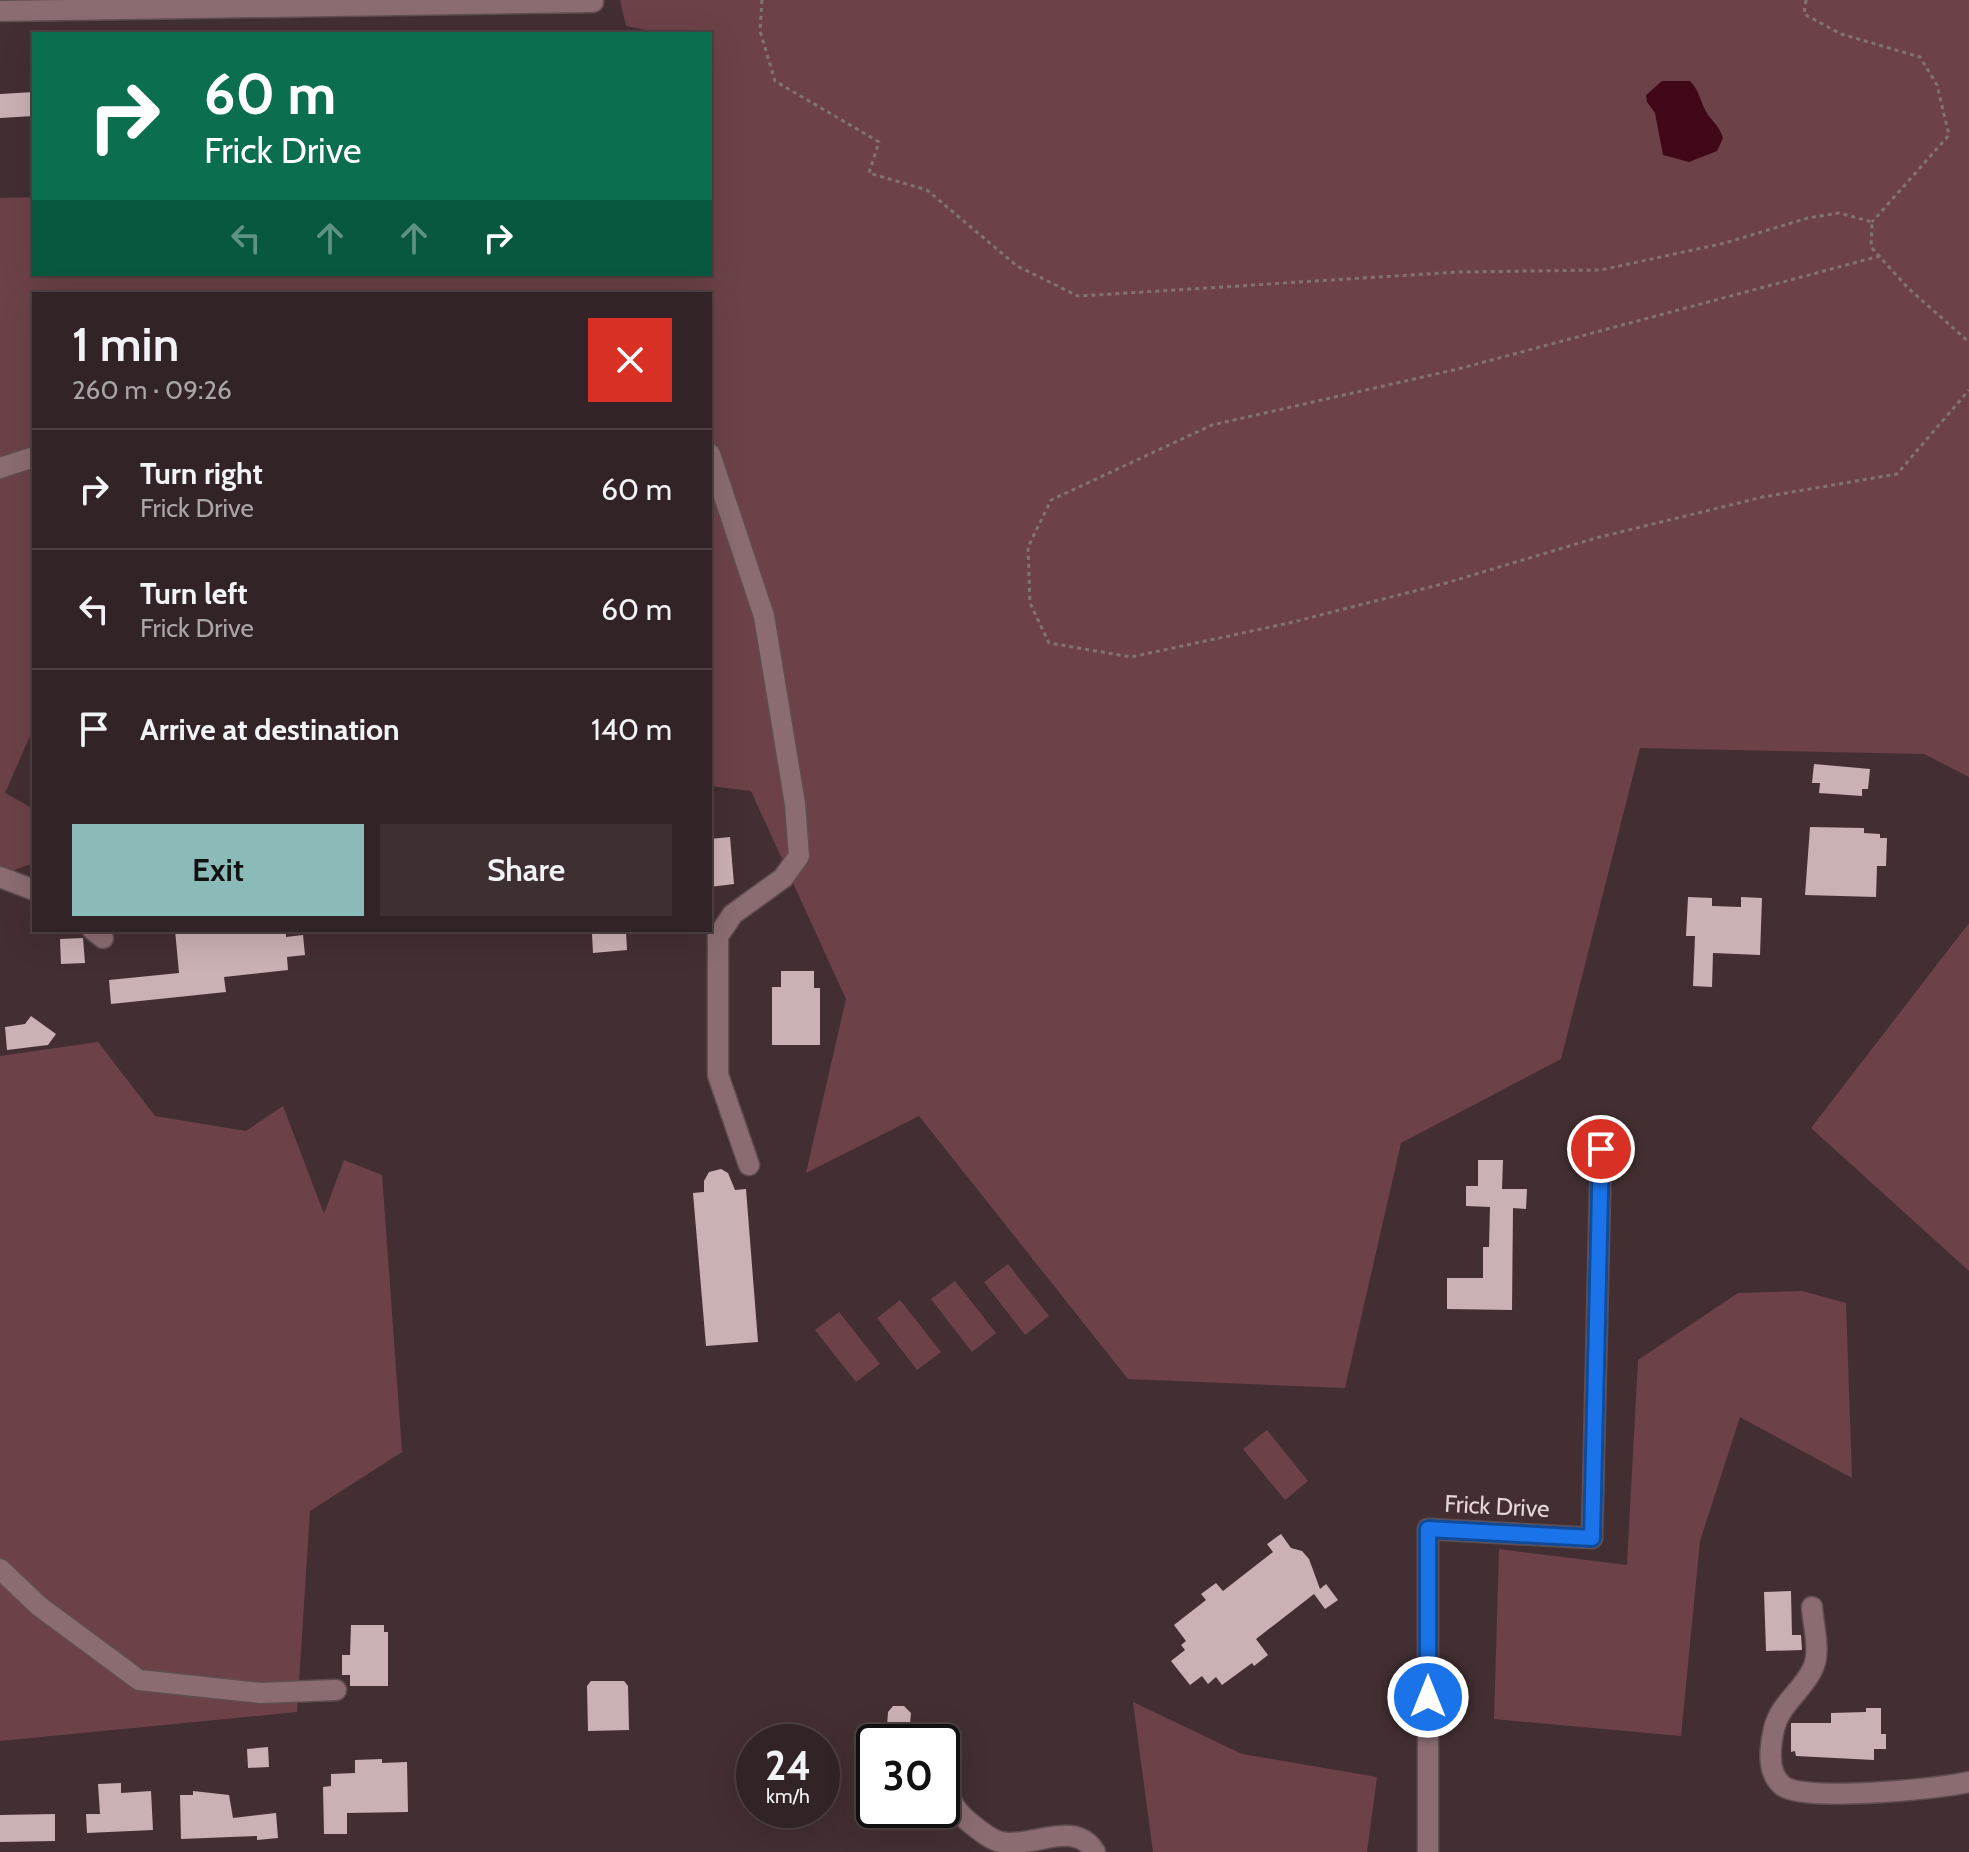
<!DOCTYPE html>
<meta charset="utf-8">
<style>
:root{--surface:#322326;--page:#3d2f32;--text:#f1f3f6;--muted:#a8a4a7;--line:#4d4043;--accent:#8bbbb9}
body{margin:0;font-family:Cabin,sans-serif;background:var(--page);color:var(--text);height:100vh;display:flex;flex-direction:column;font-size:30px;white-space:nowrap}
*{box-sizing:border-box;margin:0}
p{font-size:26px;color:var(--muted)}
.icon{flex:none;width:44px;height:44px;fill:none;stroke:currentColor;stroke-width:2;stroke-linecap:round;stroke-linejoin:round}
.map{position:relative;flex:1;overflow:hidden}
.side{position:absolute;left:32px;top:292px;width:680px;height:640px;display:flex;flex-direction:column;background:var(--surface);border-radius:0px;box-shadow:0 8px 32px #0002,0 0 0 2px var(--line)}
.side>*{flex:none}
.banner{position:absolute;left:32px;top:32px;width:680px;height:244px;border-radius:0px;box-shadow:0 8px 32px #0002,0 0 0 2px var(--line);background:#0b6e4f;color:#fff;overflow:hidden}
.speed{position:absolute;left:736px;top:1724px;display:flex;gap:16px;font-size:40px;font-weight:700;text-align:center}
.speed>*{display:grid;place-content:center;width:104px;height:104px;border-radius:50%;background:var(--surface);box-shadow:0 8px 32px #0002,0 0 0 2px var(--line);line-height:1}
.speed small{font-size:20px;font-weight:400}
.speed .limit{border:4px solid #111;border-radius:12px;background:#fff;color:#111}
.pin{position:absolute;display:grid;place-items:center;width:68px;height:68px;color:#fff;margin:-34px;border:4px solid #fff;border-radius:50%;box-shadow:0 2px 8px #0007}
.me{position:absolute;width:88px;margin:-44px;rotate:0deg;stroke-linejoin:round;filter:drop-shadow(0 0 6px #0008)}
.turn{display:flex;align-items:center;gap:28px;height:168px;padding:0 40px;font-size:36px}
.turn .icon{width:104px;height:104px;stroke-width:2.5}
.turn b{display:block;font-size:56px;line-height:68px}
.lanes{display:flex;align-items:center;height:76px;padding:0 40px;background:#0003;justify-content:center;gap:40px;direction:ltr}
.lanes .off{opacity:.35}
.round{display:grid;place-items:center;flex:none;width:84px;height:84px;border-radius:0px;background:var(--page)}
.headline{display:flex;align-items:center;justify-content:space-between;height:136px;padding:0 40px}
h1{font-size:48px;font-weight:600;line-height:60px}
.cta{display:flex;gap:16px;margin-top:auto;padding:16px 40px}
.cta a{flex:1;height:92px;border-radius:0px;background:var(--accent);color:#111;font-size:32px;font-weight:600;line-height:92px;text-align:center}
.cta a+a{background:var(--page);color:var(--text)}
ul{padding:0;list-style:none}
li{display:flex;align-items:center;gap:24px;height:120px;padding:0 40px;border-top:2px solid var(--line)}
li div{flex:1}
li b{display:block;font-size:30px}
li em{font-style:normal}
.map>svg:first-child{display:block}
.green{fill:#6c4248}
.water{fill:#410818}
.building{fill:#cbb1b4}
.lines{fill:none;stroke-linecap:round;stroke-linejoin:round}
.minor-casing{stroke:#604d50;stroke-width:23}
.path{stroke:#837274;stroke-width:3;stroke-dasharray:4 4;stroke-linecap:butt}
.minor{stroke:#8b6d71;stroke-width:20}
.route-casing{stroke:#114b97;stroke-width:20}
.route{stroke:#1a73e8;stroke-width:14}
.labels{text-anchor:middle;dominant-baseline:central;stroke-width:8;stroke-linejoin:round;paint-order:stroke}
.street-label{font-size:24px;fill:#e4d7d8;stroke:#432f32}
</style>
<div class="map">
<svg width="1969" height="1852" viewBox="0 0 1969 1852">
<rect width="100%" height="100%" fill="#432f32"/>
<g class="green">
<path d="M 620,0 L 1969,0 L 1969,777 L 1924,754 L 1640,748 L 1561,1059 L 1401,1143 L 1345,1388 L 1128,1379 L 919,1116 L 806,1173 L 846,999 L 751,791 L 710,786 L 710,294 L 34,294 L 34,727 L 5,793 L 34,809 L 34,863 L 0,875 L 0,198 L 34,197 L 34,274 L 710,274 L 710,34 L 666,34 L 626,26 Z"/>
<path d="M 1969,923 L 1969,1271 L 1811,1128 Z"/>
<path d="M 98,1042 L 155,1116 L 246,1131 L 283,1106 L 324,1214 L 344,1160 L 382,1175 L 402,1452 L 310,1511 L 297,1712 L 0,1741 L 0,1056 Z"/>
<path d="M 1008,1264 L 1049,1316 L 1025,1335 L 984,1282 Z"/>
<path d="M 955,1281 L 996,1333 L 972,1352 L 931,1299 Z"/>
<path d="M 1802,1291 L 1846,1303 L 1852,1478 L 1740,1417 L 1700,1541 L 1681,1736 L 1494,1719 L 1499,1549 L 1627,1565 L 1638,1360 L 1738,1293 Z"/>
<path d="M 900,1300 L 941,1352 L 917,1370 L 877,1318 Z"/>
<path d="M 839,1312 L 880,1364 L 856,1382 L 815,1330 Z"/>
<path d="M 1267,1430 L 1308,1481 L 1285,1500 L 1243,1449 Z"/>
<path d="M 1133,1702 L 1242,1754 L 1377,1777 L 1367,1852 L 1153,1852 Z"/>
</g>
<path class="water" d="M 1662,81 L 1690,81 C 1701,92 1700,104 1709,116 C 1715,124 1720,128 1723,138 L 1717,151 L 1689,162 L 1663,155 L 1655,113 L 1647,102 L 1646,95 Z"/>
<g class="building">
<path d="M 34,92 L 34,116 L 0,118 L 0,94 Z"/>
<path d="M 1814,764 L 1870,769 L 1868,789 L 1862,789 L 1862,796 L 1819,793 L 1820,783 L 1812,783 Z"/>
<path d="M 1810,827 L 1864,828 L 1864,833 L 1880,834 L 1880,838 L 1887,838 L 1886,866 L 1877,866 L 1876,897 L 1805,895 Z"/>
<path d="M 730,837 L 734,884 L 710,887 L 710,839 Z"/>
<path d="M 1688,897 L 1712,898 L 1712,906 L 1741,907 L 1741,897 L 1762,898 L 1760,955 L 1713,953 L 1712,987 L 1693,986 L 1695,936 L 1686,936 Z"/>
<path d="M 175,930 L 286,930 L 286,937 L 303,935 L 305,955 L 287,957 L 288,970 L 224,977 L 226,992 L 111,1004 L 109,980 L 179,973 Z"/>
<path d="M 626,931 L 627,950 L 593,953 L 592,934 Z"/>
<path d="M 60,939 L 83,938 L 85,963 L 61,964 Z"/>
<path d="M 781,971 L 814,971 L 814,988 L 820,988 L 820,1045 L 772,1045 L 772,987 L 781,987 Z"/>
<path d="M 31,1016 L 56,1034 L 48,1045 L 7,1050 L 5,1027 L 25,1024 Z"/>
<path d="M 1478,1160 L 1503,1160 L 1502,1189 L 1527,1189 L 1526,1209 L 1513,1208 L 1512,1310 L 1447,1309 L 1447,1278 L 1483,1278 L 1483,1247 L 1489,1247 L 1490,1207 L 1466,1206 L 1466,1186 L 1478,1186 Z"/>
<path d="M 721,1169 L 728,1173 L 735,1190 L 746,1189 L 758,1342 L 706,1346 L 693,1193 L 704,1192 L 704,1181 L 709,1172 Z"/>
<path d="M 1281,1534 L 1291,1548 L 1302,1551 L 1309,1559 L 1320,1589 L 1326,1584 L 1338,1600 L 1325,1609 L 1314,1594 L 1256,1639 L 1268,1655 L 1254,1666 L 1252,1663 L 1222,1685 L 1216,1677 L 1208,1684 L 1202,1676 L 1190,1685 L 1171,1661 L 1185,1650 L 1181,1645 L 1186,1641 L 1174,1625 L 1206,1600 L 1201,1594 L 1216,1583 L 1223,1591 L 1273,1552 L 1267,1544 Z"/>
<path d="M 1791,1591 L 1792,1635 L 1801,1635 L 1802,1650 L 1766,1651 L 1764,1592 Z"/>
<path d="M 351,1625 L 384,1625 L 384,1632 L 388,1632 L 388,1686 L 350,1686 L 350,1675 L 342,1675 L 342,1655 L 350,1655 Z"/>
<path d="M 591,1681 L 624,1681 L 628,1686 L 629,1730 L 588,1731 L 587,1686 Z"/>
<path d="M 893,1706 L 904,1706 L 911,1713 L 910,1724 L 917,1725 L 915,1742 L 886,1740 L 888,1712 Z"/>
<path d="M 1866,1708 L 1881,1708 L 1881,1734 L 1886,1734 L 1886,1749 L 1874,1749 L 1874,1760 L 1796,1756 L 1795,1751 L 1791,1752 L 1791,1723 L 1831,1723 L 1831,1713 L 1866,1712 Z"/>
<path d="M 268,1747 L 269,1767 L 248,1768 L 247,1749 Z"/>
<path d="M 382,1759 L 382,1763 L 407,1762 L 408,1812 L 347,1813 L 347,1834 L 324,1834 L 323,1787 L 331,1786 L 331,1774 L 355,1773 L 355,1760 Z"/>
<path d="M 121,1783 L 121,1793 L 151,1791 L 153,1830 L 87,1833 L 86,1814 L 100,1814 L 98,1784 Z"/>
<path d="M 193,1791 L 229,1795 L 233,1818 L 276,1813 L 278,1838 L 257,1840 L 257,1836 L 181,1839 L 180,1795 L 193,1795 Z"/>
<path d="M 55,1814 L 55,1841 L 0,1842 L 0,1815 Z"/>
</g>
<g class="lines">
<g class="minor-casing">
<g id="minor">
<path d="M 0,11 L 593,2"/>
<path d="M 710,454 L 764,616 L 795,804 L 799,856 L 783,878 L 733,914 L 718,936 L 718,1075 L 749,1165"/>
<path d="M 0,468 L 34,457"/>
<path d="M 0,877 L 34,890"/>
<path d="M 93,930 L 103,938"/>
<path d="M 0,1569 L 39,1606 L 139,1680 L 261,1693 L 336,1690"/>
<path d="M 1812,1607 C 1813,1625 1821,1651 1813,1668 C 1803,1691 1780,1703 1774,1729 C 1770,1747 1766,1773 1783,1786 C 1804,1802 1940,1789 1969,1782"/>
<path d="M 945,1780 C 949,1799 954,1809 969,1822 C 978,1829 990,1840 1001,1842 C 1032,1849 1075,1818 1095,1852"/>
<path d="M 1428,1852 L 1428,1529 L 1592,1538 L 1601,1149"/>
</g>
</g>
<g class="path">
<path d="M 762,0 L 760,31 L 775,81 L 879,142 L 869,173 L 927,190 L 1017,266 L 1078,296 L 1460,272 L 1601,270 L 1725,243 L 1808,218 L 1839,213 L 1872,222 L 1871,247 L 1908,288 L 1969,342"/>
<path d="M 1806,0 L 1804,14 L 1841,34 L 1920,57 L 1937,85 L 1949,135 L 1872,222"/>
<path d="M 1880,256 L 1458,369 L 1212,425 L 1051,500 L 1028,547 L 1030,603 L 1049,643 L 1131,657 L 1289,623 L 1446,583 L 1596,538 L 1763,497 L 1897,474 L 1969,390"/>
</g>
<use href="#minor" class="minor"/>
</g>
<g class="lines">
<g class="route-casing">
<path id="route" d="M 1428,1697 L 1428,1529 L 1592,1538 L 1601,1149"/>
</g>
<use href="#route" class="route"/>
</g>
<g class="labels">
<g class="street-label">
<text transform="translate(1497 1506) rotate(3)">Frick Drive</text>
</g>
</g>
</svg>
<div class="speed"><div>24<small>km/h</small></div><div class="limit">30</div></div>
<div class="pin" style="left:1601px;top:1149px;background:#d93025"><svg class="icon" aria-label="arrive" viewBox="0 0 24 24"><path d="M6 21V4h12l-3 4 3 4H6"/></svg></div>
<svg class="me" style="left:1428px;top:1697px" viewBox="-20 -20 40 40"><circle r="17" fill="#1a73e8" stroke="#fff" stroke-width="3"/><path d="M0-11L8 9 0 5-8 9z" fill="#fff"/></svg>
<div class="banner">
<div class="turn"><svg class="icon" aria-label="right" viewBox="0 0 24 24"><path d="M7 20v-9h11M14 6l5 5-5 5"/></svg><div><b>60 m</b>Frick Drive</div></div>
<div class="lanes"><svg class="icon off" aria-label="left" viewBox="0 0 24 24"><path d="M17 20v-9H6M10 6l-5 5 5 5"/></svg><svg class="icon off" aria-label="ahead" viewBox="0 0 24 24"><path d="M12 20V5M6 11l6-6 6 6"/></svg><svg class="icon off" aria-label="ahead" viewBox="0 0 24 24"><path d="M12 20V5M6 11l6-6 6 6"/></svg><svg class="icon" aria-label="right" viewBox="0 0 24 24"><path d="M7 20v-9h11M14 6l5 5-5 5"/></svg></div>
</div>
<section class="side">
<div class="headline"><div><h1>1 min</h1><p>260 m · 09:26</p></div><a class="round" style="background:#d93025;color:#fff"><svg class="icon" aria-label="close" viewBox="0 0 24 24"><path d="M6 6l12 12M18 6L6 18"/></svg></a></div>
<ul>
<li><svg class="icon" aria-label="right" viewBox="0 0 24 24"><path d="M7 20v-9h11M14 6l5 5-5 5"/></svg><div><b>Turn right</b><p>Frick Drive</p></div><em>60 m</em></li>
<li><svg class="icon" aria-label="left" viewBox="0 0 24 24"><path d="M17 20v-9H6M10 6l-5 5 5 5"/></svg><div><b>Turn left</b><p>Frick Drive</p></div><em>60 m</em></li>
<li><svg class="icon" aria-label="arrive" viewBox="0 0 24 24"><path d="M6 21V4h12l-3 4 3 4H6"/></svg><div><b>Arrive at destination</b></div><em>140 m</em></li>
</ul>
<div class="cta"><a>Exit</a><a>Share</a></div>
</section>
</div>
